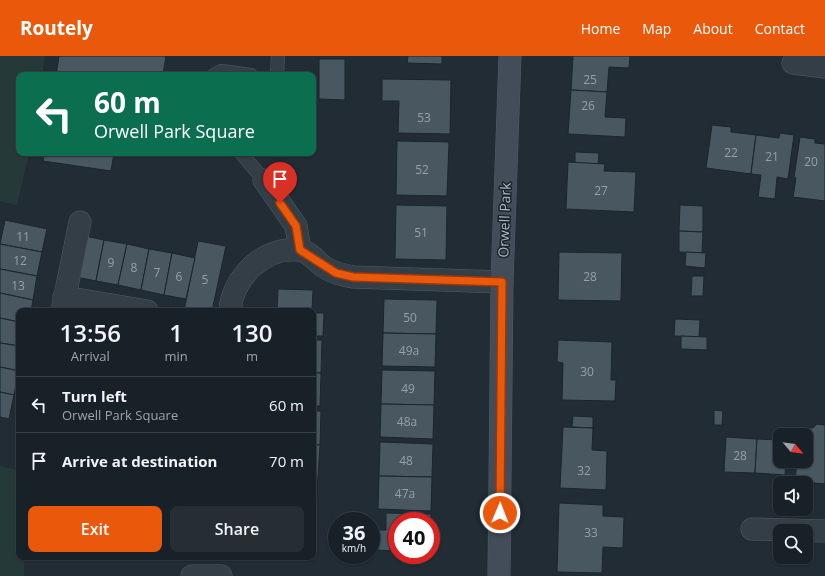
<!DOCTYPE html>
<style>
:root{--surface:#192128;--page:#262e34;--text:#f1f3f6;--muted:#9fa3a8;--line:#373e45;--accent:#ea580c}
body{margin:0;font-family:"Open Sans",sans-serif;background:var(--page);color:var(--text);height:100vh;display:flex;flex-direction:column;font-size:15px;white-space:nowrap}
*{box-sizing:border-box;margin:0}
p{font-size:13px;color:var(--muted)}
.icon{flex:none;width:22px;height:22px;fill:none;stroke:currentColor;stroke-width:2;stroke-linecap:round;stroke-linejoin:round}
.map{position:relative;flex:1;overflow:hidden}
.sheet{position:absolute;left:16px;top:252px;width:300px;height:252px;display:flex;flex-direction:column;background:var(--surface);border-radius:8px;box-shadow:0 1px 3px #0004,0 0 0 1px var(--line)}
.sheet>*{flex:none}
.banner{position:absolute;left:16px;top:16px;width:300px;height:84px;border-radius:8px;box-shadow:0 1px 3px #0004,0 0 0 1px var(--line);background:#0b6e4f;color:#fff;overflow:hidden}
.needle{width:26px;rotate:119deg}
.fabs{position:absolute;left:773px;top:372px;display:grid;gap:8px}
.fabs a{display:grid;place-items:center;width:40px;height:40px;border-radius:8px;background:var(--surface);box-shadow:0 1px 3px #0004,0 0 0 1px var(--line);font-size:20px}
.speed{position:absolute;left:328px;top:456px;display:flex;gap:8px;font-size:20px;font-weight:700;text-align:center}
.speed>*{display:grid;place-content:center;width:52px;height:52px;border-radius:50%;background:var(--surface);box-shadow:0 1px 3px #0004,0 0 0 1px var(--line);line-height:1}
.speed small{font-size:10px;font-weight:400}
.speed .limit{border:6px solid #d22;background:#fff;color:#111}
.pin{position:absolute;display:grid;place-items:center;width:34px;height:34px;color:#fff;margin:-41px -17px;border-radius:50% 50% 50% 0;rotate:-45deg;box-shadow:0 0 4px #0007}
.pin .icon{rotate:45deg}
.me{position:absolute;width:44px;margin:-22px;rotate:1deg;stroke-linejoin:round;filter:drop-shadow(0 0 3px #0008)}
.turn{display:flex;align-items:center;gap:14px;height:84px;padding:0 12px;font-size:18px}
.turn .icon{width:52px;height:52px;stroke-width:2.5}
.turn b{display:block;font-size:28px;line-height:34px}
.eta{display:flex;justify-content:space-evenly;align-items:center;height:68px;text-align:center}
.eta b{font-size:24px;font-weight:600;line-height:28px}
.cta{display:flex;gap:8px;margin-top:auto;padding:8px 12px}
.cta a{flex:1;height:46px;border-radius:8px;background:var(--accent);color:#fff;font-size:16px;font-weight:600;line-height:46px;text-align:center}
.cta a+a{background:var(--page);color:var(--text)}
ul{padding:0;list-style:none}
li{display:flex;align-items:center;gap:12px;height:56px;padding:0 12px;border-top:1px solid var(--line)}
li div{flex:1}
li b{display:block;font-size:15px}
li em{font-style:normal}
header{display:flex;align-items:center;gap:24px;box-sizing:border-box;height:56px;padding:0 20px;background:var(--accent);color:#fff}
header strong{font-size:19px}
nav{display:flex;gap:22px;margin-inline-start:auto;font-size:14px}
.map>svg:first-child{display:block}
.green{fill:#253a38}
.building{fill:#495761;stroke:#1b252c}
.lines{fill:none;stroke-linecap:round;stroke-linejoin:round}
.lane-casing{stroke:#515c64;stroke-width:14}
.street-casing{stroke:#515c64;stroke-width:23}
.secondary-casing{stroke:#515c64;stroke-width:23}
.lane{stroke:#343e46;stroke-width:13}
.street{stroke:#343e46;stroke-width:22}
.secondary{stroke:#424d59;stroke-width:22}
.route-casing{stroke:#983908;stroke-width:10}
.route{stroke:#ea580c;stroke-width:7}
.labels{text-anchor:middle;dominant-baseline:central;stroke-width:3;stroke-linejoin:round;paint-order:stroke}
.number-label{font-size:12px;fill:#95a0aa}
.street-label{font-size:14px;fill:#aeb9c3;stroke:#19232a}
</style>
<header>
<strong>Routely</strong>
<nav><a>Home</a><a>Map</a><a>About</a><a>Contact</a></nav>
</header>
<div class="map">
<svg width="825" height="520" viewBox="0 0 825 520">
<rect width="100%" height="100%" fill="#212c35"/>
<g class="green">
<path d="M 0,0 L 45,0 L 42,19 L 19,19 L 19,97 L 29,97 L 17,149 L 0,145 Z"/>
<path d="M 0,410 L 19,414 L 19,501 L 24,501 L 24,520 L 0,520 Z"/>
</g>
<g class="building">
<path d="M 59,0 L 166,0 L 163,19 L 56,19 Z"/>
<path d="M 408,0 L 442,0 L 442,8 L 407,7 Z"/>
<path d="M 573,0 L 630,0 L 629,12 L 609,11 L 607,36 L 571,34 Z"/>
<path d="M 319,3 L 345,3 L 345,44 L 319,43 Z"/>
<path d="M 382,23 L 451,24 L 450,78 L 398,77 L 399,45 L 382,45 Z"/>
<path d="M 571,34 L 607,36 L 605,61 L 626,62 L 625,81 L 568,78 Z"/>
<path d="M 712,69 L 731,71 L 731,76 L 756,79 L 751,118 L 706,112 Z"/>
<path d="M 780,77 L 794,79 L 788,123 L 777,121 L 775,143 L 758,141 L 761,119 L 751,118 L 756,79 L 779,82 Z"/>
<path d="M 800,81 L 815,83 L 815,87 L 825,88 L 825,145 L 793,141 L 796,122 L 794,121 Z"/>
<path d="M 397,85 L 449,86 L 447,140 L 396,139 Z"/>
<path d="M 575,96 L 599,97 L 598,108 L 575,107 Z"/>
<path d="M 44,97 L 114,97 L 111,115 L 43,105 Z"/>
<path d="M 568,106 L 605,108 L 604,115 L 636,116 L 634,156 L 566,153 Z"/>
<path d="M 396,149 L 447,150 L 446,204 L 395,203 Z"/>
<path d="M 680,149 L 703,150 L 703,176 L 679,175 Z"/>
<path d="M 5,164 L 47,173 L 42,196 L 0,188 Z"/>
<path d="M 679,175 L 703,176 L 702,197 L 679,196 Z"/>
<path d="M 85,180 L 104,184 L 96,225 L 76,221 Z"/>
<path d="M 104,184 L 127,188 L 118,229 L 96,225 Z"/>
<path d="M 198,185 L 226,190 L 212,255 L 184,255 Z"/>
<path d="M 0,188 L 42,196 L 37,220 L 0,213 Z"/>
<path d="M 127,188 L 149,193 L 141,234 L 118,229 Z"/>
<path d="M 149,193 L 172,197 L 164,239 L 141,234 Z"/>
<path d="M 559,196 L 622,197 L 621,245 L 558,244 Z"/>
<path d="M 686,196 L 706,197 L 705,212 L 685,210 Z"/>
<path d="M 172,197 L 195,202 L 186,243 L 164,239 Z"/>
<path d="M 0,213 L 37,220 L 33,244 L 0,237 Z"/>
<path d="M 692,220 L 704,220 L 703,240 L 691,240 Z"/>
<path d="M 278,233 L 313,234 L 312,255 L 277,255 Z"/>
<path d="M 0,237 L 33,244 L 31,255 L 19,255 L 19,266 L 0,262 Z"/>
<path d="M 384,243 L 437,244 L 436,278 L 383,277 Z"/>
<path d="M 313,257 L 324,257 L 323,280 L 313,280 Z"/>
<path d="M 0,262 L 19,266 L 19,290 L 0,287 Z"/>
<path d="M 675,263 L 700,264 L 699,281 L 674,280 Z"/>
<path d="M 383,277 L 436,278 L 435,311 L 382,310 Z"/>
<path d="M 681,280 L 707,281 L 707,294 L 681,293 Z"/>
<path d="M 313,284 L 322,284 L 321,317 L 313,317 Z"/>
<path d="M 558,284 L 612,286 L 611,324 L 616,324 L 615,345 L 562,344 L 563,307 L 557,306 Z"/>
<path d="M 0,287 L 19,290 L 19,315 L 0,311 Z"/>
<path d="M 0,311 L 19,315 L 14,339 L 0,336 Z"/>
<path d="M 382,314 L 435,315 L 434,349 L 381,348 Z"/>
<path d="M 313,317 L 321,317 L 320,350 L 313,350 Z"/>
<path d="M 0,336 L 14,339 L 9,363 L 0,361 Z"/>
<path d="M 381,348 L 434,349 L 433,383 L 380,381 Z"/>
<path d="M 714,354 L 723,355 L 722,369 L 714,369 Z"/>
<path d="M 313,355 L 321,355 L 320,389 L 313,389 Z"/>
<path d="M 573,360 L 593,361 L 593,372 L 572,371 Z"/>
<path d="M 817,368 L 825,369 L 825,428 L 795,425 L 797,405 L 806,405 L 808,372 L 813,372 Z"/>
<path d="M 563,371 L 593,372 L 592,394 L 607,395 L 606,434 L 560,432 Z"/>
<path d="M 726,381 L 757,383 L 755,417 L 724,416 Z"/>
<path d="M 757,383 L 780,384 L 780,405 L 786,405 L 785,419 L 755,417 Z"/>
<path d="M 380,386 L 433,388 L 432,421 L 379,420 Z"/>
<path d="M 313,389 L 320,389 L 318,422 L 313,422 Z"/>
<path d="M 379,420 L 432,421 L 431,455 L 378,453 Z"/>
<path d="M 313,428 L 317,428 L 316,461 L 313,461 Z"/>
<path d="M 559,447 L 603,449 L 603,460 L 624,461 L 623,492 L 603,491 L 602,517 L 557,516 Z"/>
<path d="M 386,457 L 431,458 L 431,465 L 397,465 L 397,495 L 376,494 L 377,474 L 386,474 Z"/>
<rect x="313" y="461" width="3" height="33"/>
</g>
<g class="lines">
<g class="lane-casing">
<g id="lane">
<path d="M 214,19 L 221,15 L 251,19"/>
<path d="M 277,19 L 278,0"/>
<path d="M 241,97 L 264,124"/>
</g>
</g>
<g class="street-casing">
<g id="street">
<path d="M 793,7 L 825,11"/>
<path d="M 264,124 L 296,170 L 300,194"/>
<path d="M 64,241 L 147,255"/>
<path d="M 62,255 L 80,166"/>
<path d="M 230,255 C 232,222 264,190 299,194 C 309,195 317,206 324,211 C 333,217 343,219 353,221 L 502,226"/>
<path d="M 752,473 L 825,475"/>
<path d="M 192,520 L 221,520"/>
</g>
</g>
<g class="secondary-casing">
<path id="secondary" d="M 499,520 L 502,226 L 510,0"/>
</g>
<use href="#lane" class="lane"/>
<use href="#street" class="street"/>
<use href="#secondary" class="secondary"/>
</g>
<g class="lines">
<g class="route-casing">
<path id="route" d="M 280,147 L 296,170 L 300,194 L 336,217 L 353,221 L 502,226 L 500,457"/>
</g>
<use href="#route" class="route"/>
</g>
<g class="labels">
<g class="number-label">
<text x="590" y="23">25</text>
<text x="588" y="49">26</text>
<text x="424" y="61">53</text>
<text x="731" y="96">22</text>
<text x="772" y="100">21</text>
<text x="811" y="105">20</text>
<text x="422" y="113">52</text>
<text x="601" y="134">27</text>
<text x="421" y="176">51</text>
<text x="23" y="180">11</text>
<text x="20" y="204">12</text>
<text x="111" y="206">9</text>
<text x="134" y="211">8</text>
<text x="157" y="216">7</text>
<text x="179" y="220">6</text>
<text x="590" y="220">28</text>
<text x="205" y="223">5</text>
<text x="18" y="229">13</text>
<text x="410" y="261">50</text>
<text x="409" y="294">49a</text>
<text x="587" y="315">30</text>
<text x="408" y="332">49</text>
<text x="407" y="365">48a</text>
<text x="740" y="399">28</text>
<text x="406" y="404">48</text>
<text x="584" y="414">32</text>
<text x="405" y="437">47a</text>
<text x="591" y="476">33</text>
</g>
<g class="street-label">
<text transform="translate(504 164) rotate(-88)">Orwell Park</text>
</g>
</g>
</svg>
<div class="fabs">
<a><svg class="needle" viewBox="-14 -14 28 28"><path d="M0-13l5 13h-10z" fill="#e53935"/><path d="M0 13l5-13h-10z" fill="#9fa3a8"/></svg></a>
<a><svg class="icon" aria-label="sound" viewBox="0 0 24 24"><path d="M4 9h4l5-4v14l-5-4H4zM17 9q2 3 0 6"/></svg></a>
<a><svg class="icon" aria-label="search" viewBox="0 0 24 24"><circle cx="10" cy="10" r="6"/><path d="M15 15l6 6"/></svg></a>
</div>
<div class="speed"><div>36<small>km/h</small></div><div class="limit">40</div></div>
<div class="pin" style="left:280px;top:147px;background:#d93025"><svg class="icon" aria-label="arrive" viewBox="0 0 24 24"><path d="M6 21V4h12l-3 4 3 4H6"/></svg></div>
<svg class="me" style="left:500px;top:457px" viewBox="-20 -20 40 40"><circle r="17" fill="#ea580c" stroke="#fff" stroke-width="3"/><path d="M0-11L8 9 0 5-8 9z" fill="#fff"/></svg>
<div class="banner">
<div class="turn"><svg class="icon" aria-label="left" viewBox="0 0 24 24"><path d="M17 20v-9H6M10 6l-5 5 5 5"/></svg><div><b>60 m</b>Orwell Park Square</div></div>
</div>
<section class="sheet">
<div class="eta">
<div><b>13:56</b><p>Arrival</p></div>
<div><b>1</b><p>min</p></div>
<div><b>130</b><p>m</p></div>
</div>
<ul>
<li><svg class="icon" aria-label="left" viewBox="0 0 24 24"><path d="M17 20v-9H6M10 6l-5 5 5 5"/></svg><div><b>Turn left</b><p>Orwell Park Square</p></div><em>60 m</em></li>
<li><svg class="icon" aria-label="arrive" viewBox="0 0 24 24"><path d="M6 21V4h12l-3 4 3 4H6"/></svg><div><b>Arrive at destination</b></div><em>70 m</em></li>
</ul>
<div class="cta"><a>Exit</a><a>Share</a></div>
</section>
</div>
